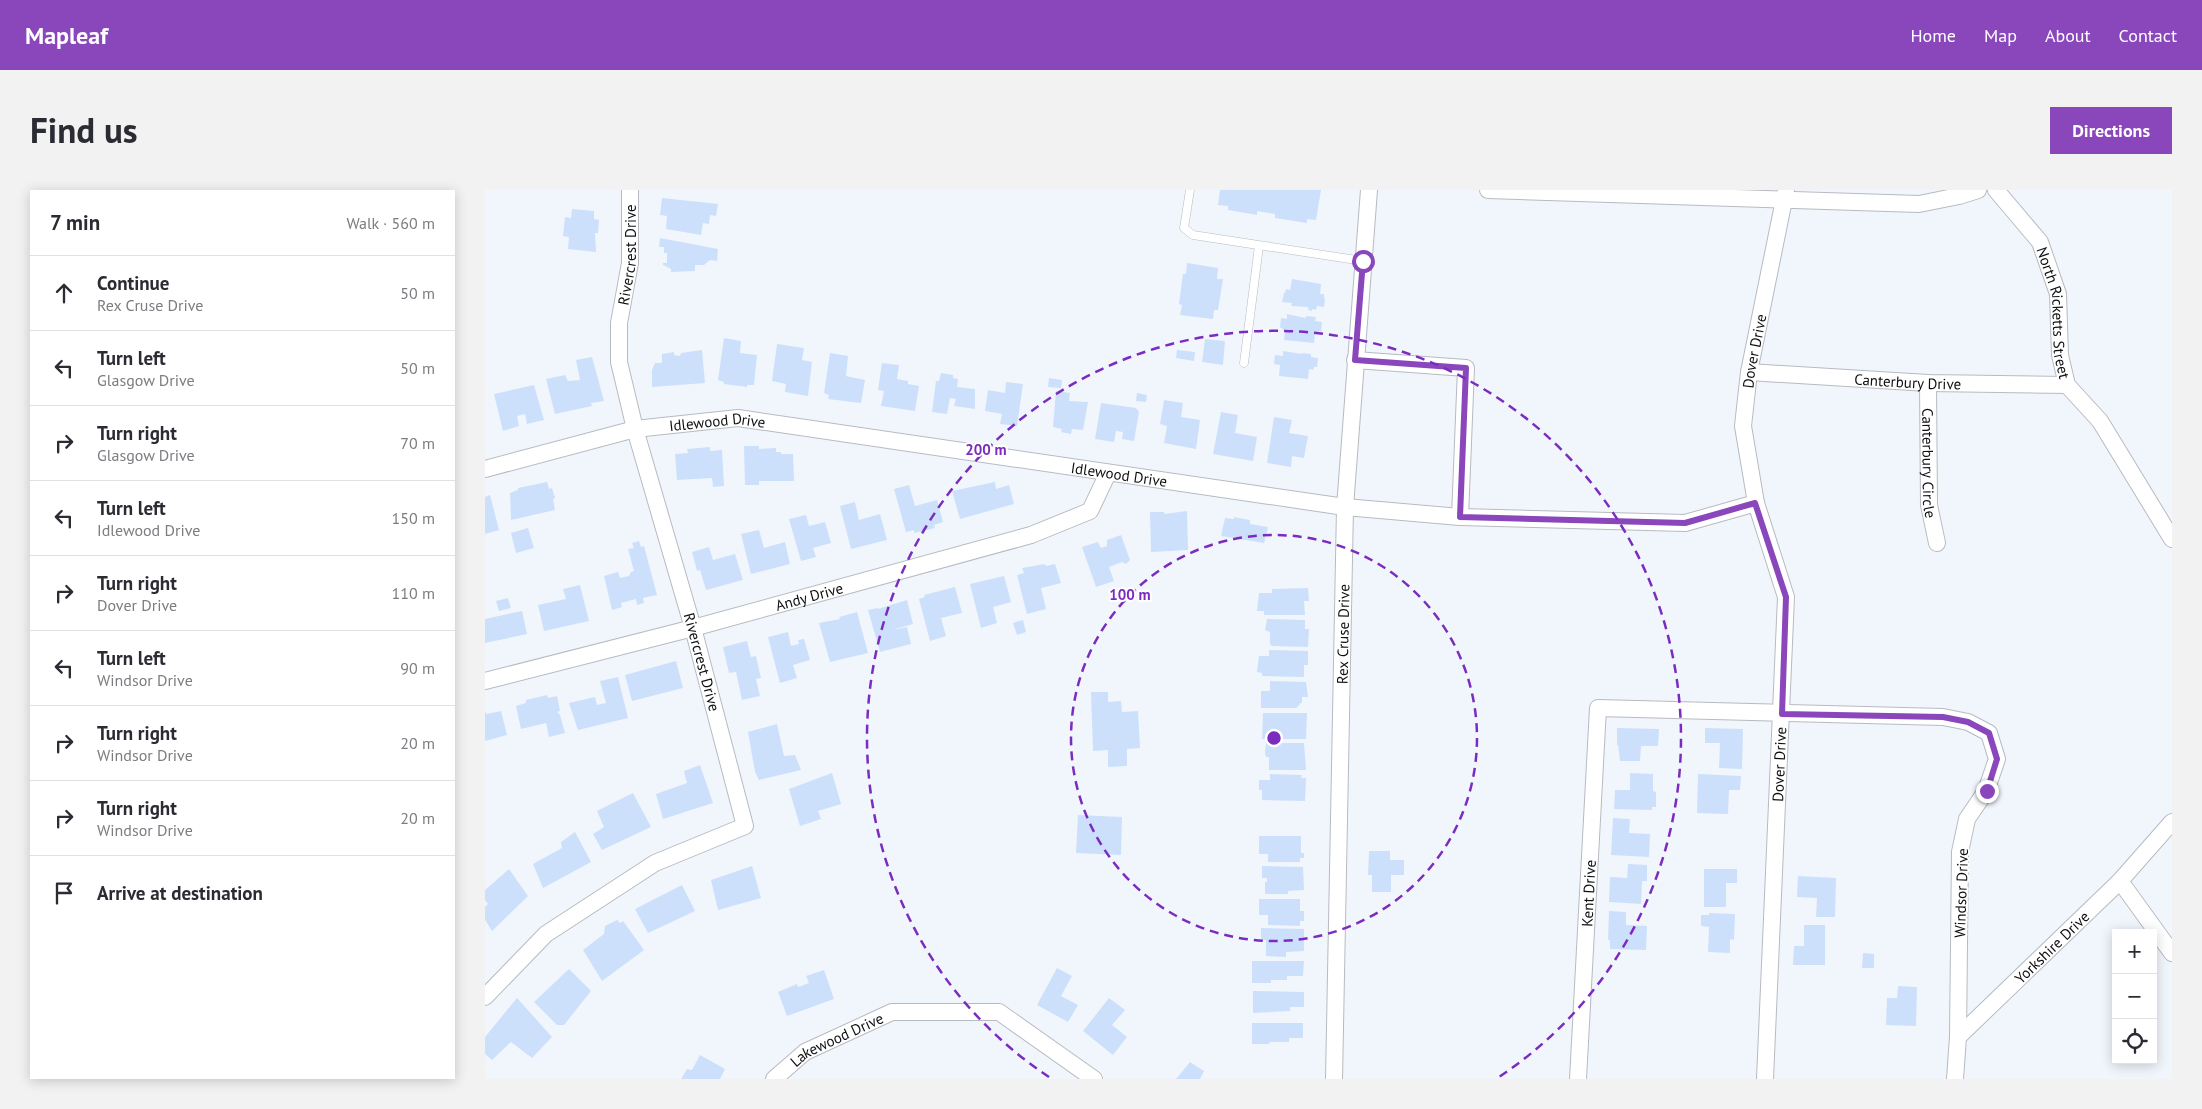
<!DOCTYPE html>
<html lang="en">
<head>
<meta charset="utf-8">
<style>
	:root { --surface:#fff; --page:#f2f2f3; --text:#2b2b33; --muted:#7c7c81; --line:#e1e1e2; --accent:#8947bb }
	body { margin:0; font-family:"PT Sans",sans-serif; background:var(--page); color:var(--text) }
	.controls { position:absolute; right:15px; bottom:15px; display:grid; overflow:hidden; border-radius:0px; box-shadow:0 2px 12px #0003 }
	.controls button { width:45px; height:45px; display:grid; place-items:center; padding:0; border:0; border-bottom:1px solid var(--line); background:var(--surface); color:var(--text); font:25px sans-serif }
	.stop { position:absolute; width:15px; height:15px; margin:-11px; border:4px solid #8947bb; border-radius:50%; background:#fff }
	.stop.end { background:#8947bb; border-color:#fff; box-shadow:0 1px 5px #0008 }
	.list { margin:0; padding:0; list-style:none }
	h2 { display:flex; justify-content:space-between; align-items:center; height:65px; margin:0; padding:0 20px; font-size:21px }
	h2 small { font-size:16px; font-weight:400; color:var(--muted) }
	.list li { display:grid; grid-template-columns:32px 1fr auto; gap:15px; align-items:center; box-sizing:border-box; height:75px; padding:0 20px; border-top:1px solid var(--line) }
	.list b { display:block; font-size:19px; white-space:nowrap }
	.list p { margin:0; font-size:16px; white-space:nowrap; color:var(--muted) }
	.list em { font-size:16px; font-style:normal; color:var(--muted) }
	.icon { flex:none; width:28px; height:28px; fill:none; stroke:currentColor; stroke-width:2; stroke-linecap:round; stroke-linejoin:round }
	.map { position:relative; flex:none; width:1687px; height:889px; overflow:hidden; border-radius:0px }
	header { display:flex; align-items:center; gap:30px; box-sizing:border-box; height:70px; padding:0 25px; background:var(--accent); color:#fff }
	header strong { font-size:24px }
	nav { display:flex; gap:28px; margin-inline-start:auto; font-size:18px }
	.intro { display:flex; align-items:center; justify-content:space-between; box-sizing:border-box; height:120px; padding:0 30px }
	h1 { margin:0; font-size:35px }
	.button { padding:12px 22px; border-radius:0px; background:var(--accent); color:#fff; font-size:18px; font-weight:700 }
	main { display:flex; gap:30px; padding:0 30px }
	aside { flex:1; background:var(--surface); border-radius:0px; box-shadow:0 2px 12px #0003 }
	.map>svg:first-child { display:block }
</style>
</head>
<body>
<header>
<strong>Mapleaf</strong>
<nav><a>Home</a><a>Map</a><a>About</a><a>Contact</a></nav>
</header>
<div class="intro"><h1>Find us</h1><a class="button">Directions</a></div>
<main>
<aside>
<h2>7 min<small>Walk · 560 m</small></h2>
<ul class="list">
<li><svg class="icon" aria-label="ahead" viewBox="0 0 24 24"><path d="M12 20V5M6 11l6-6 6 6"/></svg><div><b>Continue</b><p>Rex Cruse Drive</p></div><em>50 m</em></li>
<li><svg class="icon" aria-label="left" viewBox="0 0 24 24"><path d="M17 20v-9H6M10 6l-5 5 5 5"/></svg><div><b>Turn left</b><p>Glasgow Drive</p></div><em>50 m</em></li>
<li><svg class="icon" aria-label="right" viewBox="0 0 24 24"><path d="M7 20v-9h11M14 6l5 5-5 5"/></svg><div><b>Turn right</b><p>Glasgow Drive</p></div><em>70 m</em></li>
<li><svg class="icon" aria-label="left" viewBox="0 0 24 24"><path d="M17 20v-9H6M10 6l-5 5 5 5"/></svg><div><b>Turn left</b><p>Idlewood Drive</p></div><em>150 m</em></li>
<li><svg class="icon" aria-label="right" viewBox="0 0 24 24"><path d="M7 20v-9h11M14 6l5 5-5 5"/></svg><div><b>Turn right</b><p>Dover Drive</p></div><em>110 m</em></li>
<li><svg class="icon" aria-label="left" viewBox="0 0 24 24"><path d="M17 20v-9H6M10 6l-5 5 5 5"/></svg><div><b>Turn left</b><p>Windsor Drive</p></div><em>90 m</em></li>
<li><svg class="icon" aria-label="right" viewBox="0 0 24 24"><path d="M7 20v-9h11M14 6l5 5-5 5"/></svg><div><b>Turn right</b><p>Windsor Drive</p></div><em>20 m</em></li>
<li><svg class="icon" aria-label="right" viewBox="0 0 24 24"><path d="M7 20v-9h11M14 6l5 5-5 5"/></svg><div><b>Turn right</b><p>Windsor Drive</p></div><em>20 m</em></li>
<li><svg class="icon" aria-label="arrive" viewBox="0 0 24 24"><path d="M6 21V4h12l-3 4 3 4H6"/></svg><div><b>Arrive at destination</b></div></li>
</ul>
</aside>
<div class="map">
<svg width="1687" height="889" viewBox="0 0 1687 889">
	<rect width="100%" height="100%" fill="#f1f6fc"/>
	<!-- building -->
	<g fill="#cce0fc">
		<polygon points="735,0 836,0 831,30 822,29 822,33 790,28 790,24 772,21 772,25 743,20 743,16 733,15"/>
		<polygon points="177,8 233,14 231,26 225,25 224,34 218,33 216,45 181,39 182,26 175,25"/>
		<polygon points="87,19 109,21 109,29 114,30 113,43 110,43 111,62 83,59 84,47 78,46 80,27 86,28"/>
		<polygon points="175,48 233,59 232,71 225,70 219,75 210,75 210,81 186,82 186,79 178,75 178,73 182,73 182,63 179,63 179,57 174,57"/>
		<polygon points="702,73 733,78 732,89 738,89 733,120 729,120 728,129 695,125 697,115 694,114 698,84 701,84"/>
		<polygon points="807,89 836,94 835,104 839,104 839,108 840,108 839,117 832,116 831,120 827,119 827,121 823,120 823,117 806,116 807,113 797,112 799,103 800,103 801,99 805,100"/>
		<polygon points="802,124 821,128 821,126 831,127 830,131 837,132 836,142 834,141 834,144 830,144 829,153 799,150 800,141 795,137 796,128 802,129"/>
		<polygon points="239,148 256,151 255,163 272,165 269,195 262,195 262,197 239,194 239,192 233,190"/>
		<polygon points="720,149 740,151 738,175 717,172"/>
		<polygon points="292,154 319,158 317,170 327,172 323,206 300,202 301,194 287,191"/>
		<polygon points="217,160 220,193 167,197 167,180 170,173 177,173 177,164 189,162 189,165 195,166 196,163"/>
		<polygon points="692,160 710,162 709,171 691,168"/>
		<polygon points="798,161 817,164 817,163 826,164 826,167 833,168 832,177 829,177 828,180 824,179 823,189 794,186 795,175 789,174 790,165 798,166"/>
		<polygon points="345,163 363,166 361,186 380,190 376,213 343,209 344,205 339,203"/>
		<polygon points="107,167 119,211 106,213 107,216 70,224 61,189 80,185 83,191 95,190 91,170"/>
		<polygon points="397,173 414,175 412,189 423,191 423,194 434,196 430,221 396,216 399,201 393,200"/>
		<polygon points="456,183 468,185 468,188 473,189 472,197 490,199 490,219 469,216 471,209 465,208 462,224 447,222 451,191 454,191"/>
		<polygon points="564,188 577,190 576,198 563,197"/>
		<polygon points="521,192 538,194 532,236 515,234 517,224 500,221 503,200 520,203"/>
		<polygon points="49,195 59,230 42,234 40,224 32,226 34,236 18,241 9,204"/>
		<polygon points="571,201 585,203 584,211 603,212 598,240 587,239 586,244 576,242 577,239 568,237"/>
		<polygon points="652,203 662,205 661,212 651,211"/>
		<polygon points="679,210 698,213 696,227 715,230 711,259 679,253 682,236 675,234"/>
		<polygon points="616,213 651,218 654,222 649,251 637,249 638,242 631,241 629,252 610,249"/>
		<polygon points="736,222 753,225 750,243 772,247 768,271 728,264"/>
		<polygon points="789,227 807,230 804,243 823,246 819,268 807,266 806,277 782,273"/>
		<polygon points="259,256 274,256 274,259 291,258 291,262 296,262 296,264 308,264 309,291 274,291 274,295 260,295"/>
		<polygon points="225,257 225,261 237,260 239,296 228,297 227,288 192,290 190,264 203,263 202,259"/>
		<polygon points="62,292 64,299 67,298 70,308 68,309 70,320 26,330 25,303 33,300 33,298"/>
		<polygon points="510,292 511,299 524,295 529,314 475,329 467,301"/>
		<polygon points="424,295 430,316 452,310 458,332 449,335 450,338 429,343 429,340 421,342 409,299"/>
		<polygon points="5,305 14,340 0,344 0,307"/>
		<polygon points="370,312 374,330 395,324 402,350 366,359 355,316"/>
		<polygon points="702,321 703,360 666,362 665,322 679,322 679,324"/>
		<polygon points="321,325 324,336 340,332 346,353 328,358 331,367 316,371 304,329"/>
		<polygon points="749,327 765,330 765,334 783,337 779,353 736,346 740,328 749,329"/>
		<polygon points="43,338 49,358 31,363 26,343"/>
		<polygon points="274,340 279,358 300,352 305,374 266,384 256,344"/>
		<polygon points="636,345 645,370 641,374 637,372 624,377 629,391 611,397 597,357 613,352 616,358 622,356 622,350"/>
		<polygon points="154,351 156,357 159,356 172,405 158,408 159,413 152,415 151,409 136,413 137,417 127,420 119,386 133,382 135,388 144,386 146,382 149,381 143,359 149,358 147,353"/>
		<polygon points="224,357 228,370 250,364 258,390 221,400 215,380 212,381 207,362"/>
		<polygon points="560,374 561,376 570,374 576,393 556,398 561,419 542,424 532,385 539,383 537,378"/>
		<polygon points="519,386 526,412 508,417 512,433 496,438 485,394"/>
		<polygon points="95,395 104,431 59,441 53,415 81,409 78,399"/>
		<polygon points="470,397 477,423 456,428 461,446 445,451 434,409 440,407 439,405"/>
		<polygon points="823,398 824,411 819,411 820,425 779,425 779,421 772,421 774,403 787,403 787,399"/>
		<polygon points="23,408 26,418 14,421 11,411"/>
		<polygon points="422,410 428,434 407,440 422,437 426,454 395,462 383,420 393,418 393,419"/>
		<polygon points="37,421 42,444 0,453 0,429"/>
		<polygon points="372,422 383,463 345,472 334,433 355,429 354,427"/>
		<polygon points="782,429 820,430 820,439 824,439 823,457 787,456 785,454 785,442 780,440"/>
		<polygon points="538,430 541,442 532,445 528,433"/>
		<polygon points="303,442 306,456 314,454 313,450 319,449 325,470 308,475 312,488 295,493 283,447"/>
		<polygon points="262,451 266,467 271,466 276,488 271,489 275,506 257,510 251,482 244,483 238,457"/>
		<polygon points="784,460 823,461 823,475 819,475 819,487 777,486 777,483 772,482 774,466 784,466"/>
		<polygon points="191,471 198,498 147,511 140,485"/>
		<polygon points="133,487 143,528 93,540 84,513 110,507 112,515 121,513 115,491"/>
		<polygon points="785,491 821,492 823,507 817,507 817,512 811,518 776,518 776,501 785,501"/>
		<polygon points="606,502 623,502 623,512 636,511 637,522 653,521 655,558 642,559 642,576 623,577 623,560 608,561"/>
		<polygon points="62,505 63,508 72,506 75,521 72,522 75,525 80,543 64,547 61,533 36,539 31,516 41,513 41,510"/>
		<polygon points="16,521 22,545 0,551 0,522 2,524"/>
		<polygon points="778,523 822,523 821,549 777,549"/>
		<polygon points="292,534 299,566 310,565 316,580 274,590 270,582 263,542"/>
		<polygon points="1132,538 1174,539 1173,556 1156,556 1155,571 1135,571 1133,555 1132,555"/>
		<polygon points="1220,538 1258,539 1257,579 1234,578 1235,553 1220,553"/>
		<polygon points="781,553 819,553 821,580 784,580 784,567 781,567 780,563"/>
		<polygon points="215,575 228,613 178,629 171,604 202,593 199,581"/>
		<polygon points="347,583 356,614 333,621 336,629 315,636 304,599"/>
		<polygon points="1145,583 1168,584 1168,601 1171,602 1171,617 1167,617 1167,620 1129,619 1130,600 1145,600"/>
		<polygon points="785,584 817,585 816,588 821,588 820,611 777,610 777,600 774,600 774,590 785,590"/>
		<polygon points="1213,584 1256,586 1255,600 1244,600 1243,624 1212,623"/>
		<polygon points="148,603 166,637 117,660 108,644 119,637 112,621"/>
		<polygon points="593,625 637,627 636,665 591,663"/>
		<polygon points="1128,628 1145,629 1144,643 1165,644 1164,667 1126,665"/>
		<polygon points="90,642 106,672 58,698 48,674 77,658 76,652"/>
		<polygon points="774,646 816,646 816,663 819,663 819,668 815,668 815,672 783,672 783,664 774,664"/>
		<polygon points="884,661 905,661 905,670 919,670 919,685 906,685 906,702 887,702 887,685 883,685"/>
		<polygon points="1143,674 1162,675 1162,691 1157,691 1156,714 1124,712 1125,687 1142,688"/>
		<polygon points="267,676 276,708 233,720 226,690"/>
		<polygon points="777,676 818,677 819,700 803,701 803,704 780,704 780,692 782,692 782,688 777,688"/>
		<polygon points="24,679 43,706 7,741 0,730 0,717 3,714 0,710 0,700"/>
		<polygon points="1219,679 1252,679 1252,693 1241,693 1241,717 1219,717"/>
		<polygon points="1313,686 1351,688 1350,727 1331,727 1332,708 1312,707"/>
		<polygon points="197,695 210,721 163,743 150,719"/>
		<polygon points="774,709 815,709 815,721 819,721 819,731 815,731 815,736 783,735 783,725 774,725"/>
		<polygon points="1124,721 1141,722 1141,735 1162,736 1161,760 1125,759 1125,750 1123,750"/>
		<polygon points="1224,723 1250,724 1249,750 1245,749 1245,763 1223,762 1224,737 1216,736 1216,725 1224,725"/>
		<polygon points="132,730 135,733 138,731 159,760 117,791 98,760 119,744 120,736"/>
		<polygon points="1319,735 1340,735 1340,775 1308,775 1309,756 1319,756"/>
		<polygon points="776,738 819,739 819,761 801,762 801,767 781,766 781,750 776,750"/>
		<polygon points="1378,763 1389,764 1389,778 1377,778"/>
		<polygon points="767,771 819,771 818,786 802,786 802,790 786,790 786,793 767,793"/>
		<polygon points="572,778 587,786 576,806 593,815 583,832 552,815"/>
		<polygon points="84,779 106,801 79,835 72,835 49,812"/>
		<polygon points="339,780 349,809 302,826 293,802 312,794 313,797 324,793 321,786"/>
		<polygon points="1413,796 1432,797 1431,836 1401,835 1402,808 1412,808"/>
		<polygon points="768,801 819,802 819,817 805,817 805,821 768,823"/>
		<polygon points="32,808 67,847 47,868 26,852 7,870 0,864 0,847"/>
		<polygon points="624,808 640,820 627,835 642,847 628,865 598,841"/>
		<polygon points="767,833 818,833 818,848 804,848 804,852 785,852 784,854 767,854"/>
		<polygon points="215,865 240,879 235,889 196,889 202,879 207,880"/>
		<polygon points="705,872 719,881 715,889 691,889"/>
	</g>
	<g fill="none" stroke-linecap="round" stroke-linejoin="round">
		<defs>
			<g id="lane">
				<polyline points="705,0 699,38 708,45 878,71"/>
				<polyline points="759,173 774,56"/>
			</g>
			<g id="street">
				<polyline points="1003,0 1434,14 1474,6 1493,0"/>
				<path id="s1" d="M1511 0 1555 52 1573 104 1575 165 1582 195 1615 231 1687 349"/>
				<polyline points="870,170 981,178 975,327"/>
				<path id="s2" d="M1264 182 1443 193 1582 195"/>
				<path id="s3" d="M1443 193 1444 315 1452 353"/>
				<path id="s4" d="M0 279 150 239 253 228 860 317 975 327 1200 333 1271 313"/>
				<path id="s5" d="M0 491 208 438 546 345 605 321 623 283"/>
				<polyline points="1635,691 1687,763"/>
				<path id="s6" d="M0 807 61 744 170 673 260 636 208 438 150 239 134 172V133L145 73V0"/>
				<path id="s7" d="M289 889 320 862 407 822H514L609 889"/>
				<path id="s8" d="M849 889 860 317 884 0"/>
				<path id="s9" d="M1093 889 1113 518 1458 527 1483 532 1504 543 1512 569 1501 601 1482 629 1475 662 1473 847"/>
				<path id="s10" d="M1280 889 1301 407 1271 313 1258 236 1264 182 1301 0"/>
				<path id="s11" d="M1470 889 1473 847 1635 691 1687 632"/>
			</g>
		</defs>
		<!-- lane casing -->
		<use href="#lane" stroke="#b7bbc1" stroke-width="9"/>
		<!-- street casing -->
		<use href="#street" stroke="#b7bbc1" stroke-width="18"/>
		<!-- lane -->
		<use href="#lane" stroke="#fff" stroke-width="8"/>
		<!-- street -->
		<use href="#street" stroke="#fff" stroke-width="16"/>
	</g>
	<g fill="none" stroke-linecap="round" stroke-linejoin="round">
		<!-- route -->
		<polyline stroke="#8947bb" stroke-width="6" points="878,71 870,170 981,178 975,327 1200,333 1270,313 1301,407 1297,524 1458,527 1483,532 1504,543 1512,569 1502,601"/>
	</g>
	<!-- distance rings -->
	<g fill="none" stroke="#7b2cbf" stroke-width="2.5" stroke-dasharray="9 6">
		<circle cx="789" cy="548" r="203"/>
		<path d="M564 887A407 407 0 1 1 1014 887"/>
	</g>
	<g text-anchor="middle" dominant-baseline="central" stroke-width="4" stroke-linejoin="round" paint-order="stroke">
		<!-- street labels -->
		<g font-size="15" fill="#0e0f11" stroke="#fff">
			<text stroke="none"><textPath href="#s6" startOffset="904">Rivercrest Drive</textPath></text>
			<text stroke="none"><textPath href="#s1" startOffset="141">North Ricketts Street</textPath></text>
			<text stroke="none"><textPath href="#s10" startOffset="735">Dover Drive</textPath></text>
			<text stroke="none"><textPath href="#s2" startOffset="159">Canterbury Drive</textPath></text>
			<text stroke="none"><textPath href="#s4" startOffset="238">Idlewood Drive</textPath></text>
			<text stroke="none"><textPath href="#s3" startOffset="80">Canterbury Circle</textPath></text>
			<text stroke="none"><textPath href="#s4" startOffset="644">Idlewood Drive</textPath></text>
			<text stroke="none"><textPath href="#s5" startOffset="335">Andy Drive</textPath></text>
			<text stroke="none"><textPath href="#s8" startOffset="445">Rex Cruse Drive</textPath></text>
			<text transform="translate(217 472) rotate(75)">Rivercrest Drive</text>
			<text stroke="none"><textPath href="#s10" startOffset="315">Dover Drive</textPath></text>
			<text transform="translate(1476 703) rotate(-88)">Windsor Drive</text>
			<text stroke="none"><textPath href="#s9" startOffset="186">Kent Drive</textPath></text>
			<text stroke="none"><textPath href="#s11" startOffset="172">Yorkshire Drive</textPath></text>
			<text stroke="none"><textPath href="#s7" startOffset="75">Lakewood Drive</textPath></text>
		</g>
	</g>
	<circle cx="789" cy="548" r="8" fill="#7b2cbf" stroke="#fff" stroke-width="2.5"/>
	<g font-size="15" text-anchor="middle" font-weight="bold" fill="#7b2cbf" stroke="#fff" stroke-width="4" stroke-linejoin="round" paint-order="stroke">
		<text x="501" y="265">200 m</text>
		<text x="645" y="410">100 m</text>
	</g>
</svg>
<div class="controls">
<button>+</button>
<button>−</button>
<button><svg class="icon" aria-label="locate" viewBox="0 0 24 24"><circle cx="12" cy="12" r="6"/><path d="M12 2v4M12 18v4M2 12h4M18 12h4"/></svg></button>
</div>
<div class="stop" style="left:878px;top:71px"></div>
<div class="stop end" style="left:1502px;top:601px"></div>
</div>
</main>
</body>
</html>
